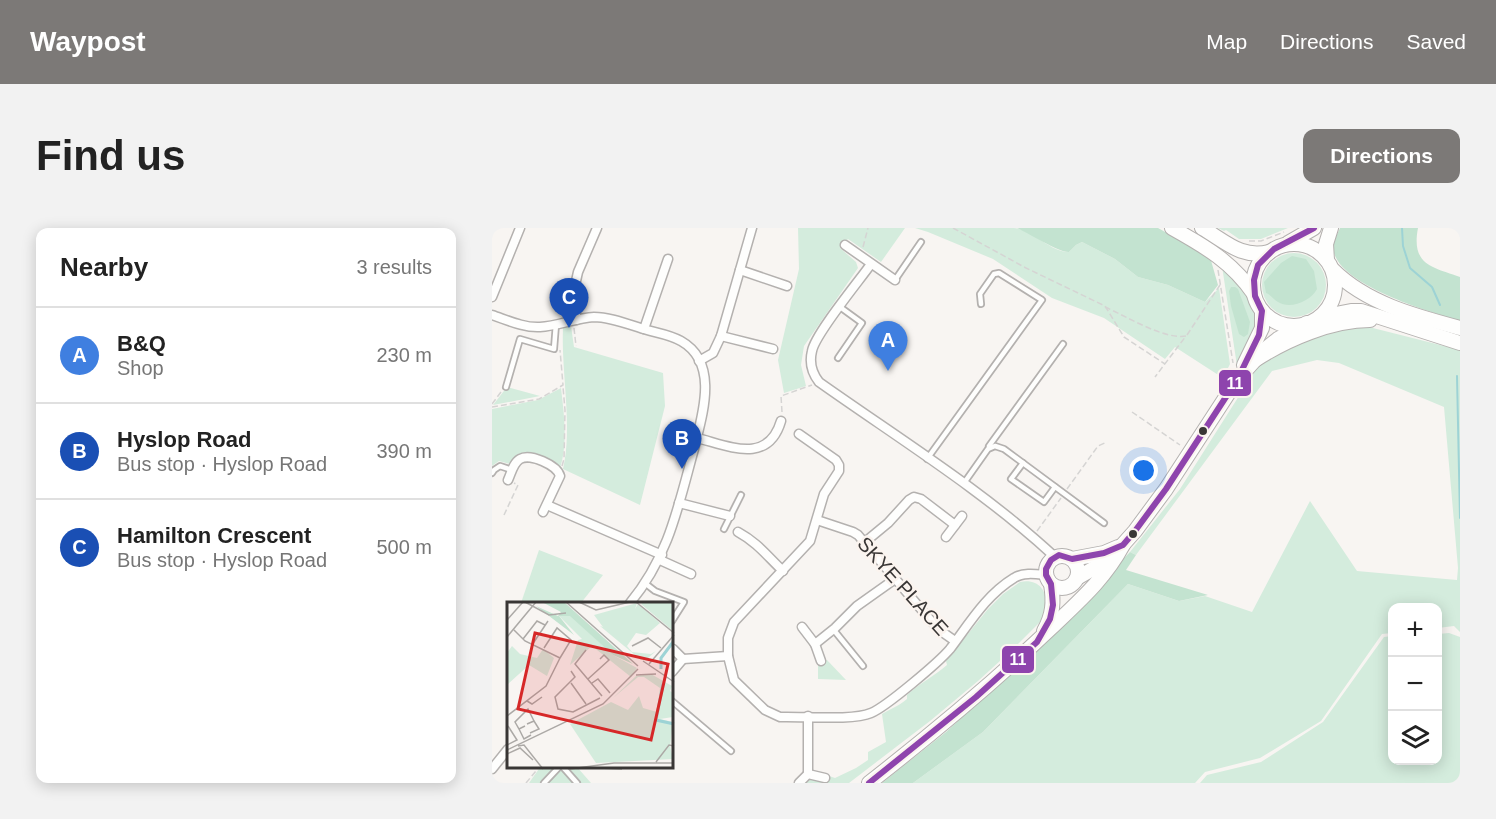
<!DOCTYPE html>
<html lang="en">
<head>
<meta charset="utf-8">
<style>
	:root { --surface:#fff; --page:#f2f2f2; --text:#222; --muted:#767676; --line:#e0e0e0; --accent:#7c7977 }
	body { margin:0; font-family:Helvetica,sans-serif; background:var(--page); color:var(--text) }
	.controls { position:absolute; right:18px; bottom:18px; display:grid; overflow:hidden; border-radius:12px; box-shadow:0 3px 15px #0003 }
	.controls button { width:54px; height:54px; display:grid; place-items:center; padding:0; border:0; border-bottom:2px solid var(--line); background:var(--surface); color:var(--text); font:30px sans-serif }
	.you { position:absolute; left:652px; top:243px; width:21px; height:21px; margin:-15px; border:4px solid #fff; border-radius:50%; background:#1a73e8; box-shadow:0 0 0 9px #1a73e833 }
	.badge { display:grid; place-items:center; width:39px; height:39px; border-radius:50%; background:var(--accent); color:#fff; font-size:20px; font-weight:700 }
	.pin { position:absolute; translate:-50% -50px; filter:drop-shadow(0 2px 3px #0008) }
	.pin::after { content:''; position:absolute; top:32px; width:21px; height:18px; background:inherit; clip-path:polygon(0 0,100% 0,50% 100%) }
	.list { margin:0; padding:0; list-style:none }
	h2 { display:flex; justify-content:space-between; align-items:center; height:78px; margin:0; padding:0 24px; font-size:26px }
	h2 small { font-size:20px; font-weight:400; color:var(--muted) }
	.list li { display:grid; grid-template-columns:39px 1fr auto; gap:18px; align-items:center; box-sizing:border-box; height:96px; padding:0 24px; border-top:2px solid var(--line) }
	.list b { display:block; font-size:22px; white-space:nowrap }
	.list p { margin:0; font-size:20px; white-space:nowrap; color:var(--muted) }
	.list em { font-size:20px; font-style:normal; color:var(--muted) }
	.icon { flex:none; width:33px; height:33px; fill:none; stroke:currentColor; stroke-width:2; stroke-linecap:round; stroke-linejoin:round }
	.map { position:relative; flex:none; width:968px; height:555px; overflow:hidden; border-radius:12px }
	header { display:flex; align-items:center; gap:36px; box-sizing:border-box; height:84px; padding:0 30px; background:var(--accent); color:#fff }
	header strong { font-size:28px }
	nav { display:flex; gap:33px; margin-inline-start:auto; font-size:21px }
	.intro { display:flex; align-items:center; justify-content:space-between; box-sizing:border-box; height:144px; padding:0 36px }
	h1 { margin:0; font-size:42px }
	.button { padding:15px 27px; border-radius:12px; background:var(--accent); color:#fff; font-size:21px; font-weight:700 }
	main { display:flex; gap:36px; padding:0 36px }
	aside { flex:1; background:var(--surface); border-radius:12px; box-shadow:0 3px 15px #0003 }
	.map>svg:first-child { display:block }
</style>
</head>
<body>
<header>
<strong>Waypost</strong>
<nav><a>Map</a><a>Directions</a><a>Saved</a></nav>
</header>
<div class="intro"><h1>Find us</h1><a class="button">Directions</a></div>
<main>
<aside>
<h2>Nearby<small>3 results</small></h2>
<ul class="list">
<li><span class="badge" style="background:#3f7fe0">A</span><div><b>B&amp;Q</b><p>Shop</p></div><em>230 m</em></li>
<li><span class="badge" style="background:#1a4fb4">B</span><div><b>Hyslop Road</b><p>Bus stop · Hyslop Road</p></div><em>390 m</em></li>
<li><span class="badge" style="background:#1a4fb4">C</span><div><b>Hamilton Crescent</b><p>Bus stop · Hyslop Road</p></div><em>500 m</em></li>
</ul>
</aside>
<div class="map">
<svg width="968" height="555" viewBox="0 0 968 555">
	<rect width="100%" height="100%" fill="#f8f5f2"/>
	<!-- green -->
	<g fill="#d4ecdd">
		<polygon points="306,0 413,0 389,34 356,11 348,20 364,34 366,40 312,118 309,137 314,158 292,165 286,132 307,41"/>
		<path d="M423 0C455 0 492 0 522 0 541 2 560 25 577 24L584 17 590 14 623 31 646 49 676 57 713 74 727 60 738 136 731 150 683 119 673 131 612 90 560 70 501 31 436 4Z"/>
		<polygon points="726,0 796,0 769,11 747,11 734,2 732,3"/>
		<circle cx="802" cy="57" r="32"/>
		<path d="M730 38C742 50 769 80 765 99 761 113 751 126 745 138Z"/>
		<polygon points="869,97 968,122 968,404 962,398 946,400 946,380 900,380 900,405 890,406 829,493 768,530 713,544 703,555 421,555 491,504 636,356 687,373 713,368 760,384 818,273 865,343 965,352 966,340 952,179 847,135 825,132 780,143 644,327 638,324 688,261 766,138 801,115"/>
		<path d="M79 98 82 119 171 145 173 178 148 277 71 241C81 201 69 143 71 100Z"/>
		<polygon points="15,159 48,168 1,177"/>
		<path d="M69 160C72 185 76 216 68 240L46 228 18 236 7 233 0 238V181L46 172Z"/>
		<polygon points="47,322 111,347 89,375 29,375"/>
		<path d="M528 354C554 349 560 375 548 394L520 422 486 453 438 493 357 555H314L319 551 335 555 337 548 343 550 364 540 376 532V524L394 514 390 486C400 480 405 479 415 471V467C428 455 442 448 455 437L454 433 496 381 511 366Z"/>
		<polygon points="957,405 968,409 968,555 708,555 715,547 769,534 831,494 892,409 900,408 900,532 946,532 946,406"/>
		<polygon points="335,432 354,452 326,451 326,435"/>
		<polygon points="49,538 85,539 99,555 37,555"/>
	</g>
	<!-- forest -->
	<g fill="#c3e3d0">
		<path d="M525 0H666L718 29 726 57 713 74 676 57 646 49 623 31 590 14 584 17 577 24C568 25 536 5 525 0Z"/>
		<path d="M848 0H926C919 37 940 39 968 49V93C939 84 839 56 841 17 842 12 846 5 848 0Z"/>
		<path d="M800 28 814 31 822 43 825 61C819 73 798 82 786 74 781 71 779 67 774 65L772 54 789 35Z"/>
		<polygon points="739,59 743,59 746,61 758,94 756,106 752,109 747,106 739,78 737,63"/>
		<polygon points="638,324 644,327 634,342 716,367 687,373 636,356 491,504 421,555 390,555 454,504 530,434"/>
	</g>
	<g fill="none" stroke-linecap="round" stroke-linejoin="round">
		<!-- stream -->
		<g stroke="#9dd3d5" stroke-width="2">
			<polyline points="910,0 911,18 918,40 940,59 948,77"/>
			<polyline points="965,148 968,290"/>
		</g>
		<defs>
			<g id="service">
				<polyline points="403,52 429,14"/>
				<polyline points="346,130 370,95 348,79"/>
				<polyline points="14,159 28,111 62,121 64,96"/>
				<polyline points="497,218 571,116"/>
				<polyline points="435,231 550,72 507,45 502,46 488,66 489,76"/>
				<polyline points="531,235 519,251 552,274 563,259"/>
				<polyline points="0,245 2,242 8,238 20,242"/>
				<polyline points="472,255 496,221 503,218 512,221 612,295"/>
				<polyline points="232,301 249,267"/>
				<polyline points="154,356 163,363 192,374 180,393"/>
				<polyline points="341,401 371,438"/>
				<polyline points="180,473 239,523"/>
				<polyline points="70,538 85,555"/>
				<polyline points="52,555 68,538"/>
			</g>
			<g id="minor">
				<polyline points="353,17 403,52"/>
				<path d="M379 36C367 53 323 106 320 123 317 135 320 145 327 154 406 210 492 263 563 329"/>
				<polyline points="248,42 295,58"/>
				<polyline points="0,69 28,0"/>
				<path d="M0 87C15 92 32 100 48 99 66 98 84 90 102 89 119 89 138 97 155 102 166 105 179 107 189 113 228 135 210 188 202 221 186 279 177 328 138 375"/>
				<polyline points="84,92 84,53 86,44 105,0"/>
				<polyline points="152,101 176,31"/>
				<polyline points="229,108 281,121"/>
				<polyline points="207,133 221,125 229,108 260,0"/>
				<path d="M307 206 344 232 347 237V243L332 266 318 313 242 394 236 410V428L242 452 273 482 288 489C310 488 361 493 379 485 394 479 447 434 458 421 477 396 494 367 522 350 531 344 544 346 554 347"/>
				<path d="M205 210C237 218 276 237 289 193"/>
				<path d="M16 252C19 246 21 235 28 231 38 225 65 237 68 248L51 284"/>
				<polyline points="187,275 238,288"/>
				<polyline points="55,277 170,327"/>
				<polyline points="325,292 361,304 366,307 446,401 463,413"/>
				<path d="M246 304C266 315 275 328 291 343"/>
				<polyline points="454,309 470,288"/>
				<polyline points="373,314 396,295 417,272 422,269 429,271 463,297"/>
				<polyline points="168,332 199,346"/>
				<polyline points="310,399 323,416 329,433"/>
				<polyline points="323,416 343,400 365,378 403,351"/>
				<polyline points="191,431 236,428"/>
				<polyline points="180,444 191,431 181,421"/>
				<polyline points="316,488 316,546"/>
				<polyline points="0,541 16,521"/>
				<polyline points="307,555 316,546 333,550"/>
			</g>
			<g id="primary">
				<polyline points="752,137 770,100 770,83"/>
				<circle cx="570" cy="344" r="16"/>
				<polyline points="580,331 612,325 626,319"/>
				<polyline points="585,350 618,331 643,303 674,261 745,152 771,123 786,111 815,95"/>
				<path d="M552 403C561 387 562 374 559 356"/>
				<path d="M377 555C440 506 501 455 559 400 587 373 612 352 631 317"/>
			</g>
			<g id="trunk">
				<path d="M680 0C714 19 740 34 762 66"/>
				<path d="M710 0C733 13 749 31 777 24"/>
				<polyline points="796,15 822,0"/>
				<circle cx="802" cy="57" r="41"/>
				<polyline points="835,32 834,16 839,0"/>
				<path d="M841 42C874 75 923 88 968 100"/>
				<polyline points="828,89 859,83 869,83 968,115"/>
				<path d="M763 132C795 111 840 92 878 92"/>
			</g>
		</defs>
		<!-- service casing -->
		<use href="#service" stroke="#b4b1af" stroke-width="8"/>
		<!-- minor casing -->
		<use href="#minor" stroke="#b4b1af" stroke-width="11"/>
		<!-- primary casing -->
		<use href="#primary" stroke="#b4b1af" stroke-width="16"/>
		<!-- trunk casing -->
		<use href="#trunk" stroke="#b4b1af" stroke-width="16"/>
		<!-- path -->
		<g stroke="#d5d4d3" stroke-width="1.5" stroke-dasharray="6 3" stroke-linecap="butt">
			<polyline points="461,0 534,40 613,78 632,109 673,136"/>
			<polyline points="757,13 769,13 792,4"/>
			<polyline points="371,19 376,0"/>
			<polyline points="726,42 741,135"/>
			<path d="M613 79C634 88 672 112 694 108L663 149"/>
			<polyline points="82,100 84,118"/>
			<polyline points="695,107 728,57"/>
			<polyline points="0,176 9,164"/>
			<polyline points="0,179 47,171 71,157 68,122"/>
			<polyline points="290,184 289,168 320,157"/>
			<polyline points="640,184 688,217"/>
			<polyline points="70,238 72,231 73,182 71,159"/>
			<polyline points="575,261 606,218 615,214"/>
			<polyline points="12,287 26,257 22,255"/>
			<polyline points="545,303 569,270"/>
			<polyline points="34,555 48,538"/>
		</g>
		<!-- service -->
		<use href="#service" stroke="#fefefd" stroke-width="4.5"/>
		<!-- minor -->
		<use href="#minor" stroke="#fefefd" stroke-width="8"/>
		<!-- primary -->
		<use href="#primary" stroke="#fefefd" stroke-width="14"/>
		<!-- trunk -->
		<use href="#trunk" stroke="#fefefd" stroke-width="14"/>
		<defs>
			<polyline id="bus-1" points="377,555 484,469 545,414 558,391 561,377 559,356 554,347 554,341 559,332 567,327 580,331 612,325 631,317 643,303 674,261 745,152 767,107 770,83 763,68 762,52 766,37 782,21 822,0"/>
		</defs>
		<!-- bus-1 casing -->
		<use href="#bus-1" stroke="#fbf4ef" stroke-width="10"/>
		<!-- bus-1 -->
		<use href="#bus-1" stroke="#8e44ad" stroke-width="6"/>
	</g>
	<!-- markers -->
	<g fill="#393635" stroke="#fbf4ef" stroke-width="2">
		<circle cx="711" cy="203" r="5"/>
		<circle cx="641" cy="306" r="5"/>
	</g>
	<g text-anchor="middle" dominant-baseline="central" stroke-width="5" stroke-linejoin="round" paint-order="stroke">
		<!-- street labels -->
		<g font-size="20" fill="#393635" stroke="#fbf4ef">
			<text transform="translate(411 358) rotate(48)">SKYE PLACE</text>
		</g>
	</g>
	<!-- overview -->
	<g transform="translate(15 374)">
		<rect width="166" height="166" fill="#f8f5f2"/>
		<path d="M137 0H166V29L134 2ZM130 1 128 7 131 2 153 21 139 33 129 31 120 44 125 50 144 52 149 49 140 57 134 58 93 24 96 25 87 13ZM63 13 106 53 130 66 124 75 85 44 63 63 71 38 75 37 52 14ZM5 44 13 52 30 56 36 47 47 56 40 74 22 63 0 83V51ZM144 72 165 84 163 89 166 91V115L153 117 166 120 163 144 166 157 89 161 63 122 104 100 121 108 132 94 136 106 150 110 153 86 137 75H131L106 96 129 74Z" fill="#d4ecdd"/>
		<path d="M35 0H57L126 62 106 53 63 14H52L67 33 29 4 51 14 54 10Z" fill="#c3e3d0"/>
		<path fill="none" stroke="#9dd3d5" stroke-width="3" d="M154 67V56L166 40M156 82 149 118 167 122"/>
		<path fill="none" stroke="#aca9a6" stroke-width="1.5" d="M18 0 42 13 59 11M59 0 131 64M72 0 89 8 123 0M129 0 167 31M0 18 16 0M7 28 18 39 53 56M0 35 29 0M16 37 30 19 38 23M25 43 41 19M125 44 141 36 154 46M37 46 50 26 64 38 53 56M79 48 68 62 95 94M136 59 167 80M142 62 167 33M64 69 68 75 48 95 51 107 66 110 93 96M129 73 149 72M81 77 102 58 97 53 93 57M64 81 79 102M85 81 91 77 103 91M20 99 25 102 35 95M0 114 39 84 53 56M20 122 27 119 32 127 23 131M18 124 12 127 8 120 21 107 27 119M12 127 17 137 24 133M0 143 10 138 1 124M11 144 17 143 36 167M0 148 96 102 131 67M0 152 13 146 26 158M149 160 162 143 167 144M91 166 115 167M63 167 107 161H167"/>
		<path fill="#d62828" fill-opacity="0.15" stroke="#d62828" stroke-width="3" d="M28 31 161 62 144 138 11 107Z"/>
		<rect width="166" height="166" fill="none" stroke="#393635" stroke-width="3"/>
	</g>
	<g stroke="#fbf4ef" stroke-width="2">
		<rect x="726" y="141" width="34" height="28" rx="6" fill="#8e44ad"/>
		<rect x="509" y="417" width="34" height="29" rx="6" fill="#8e44ad"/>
	</g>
	<g font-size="16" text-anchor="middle" font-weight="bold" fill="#fff">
		<text x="743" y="161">11</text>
		<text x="526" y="437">11</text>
	</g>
</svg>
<div class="controls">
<button>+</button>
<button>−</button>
<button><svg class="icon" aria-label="layers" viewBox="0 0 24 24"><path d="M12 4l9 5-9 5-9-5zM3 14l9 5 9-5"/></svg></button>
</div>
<div class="you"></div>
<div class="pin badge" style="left:396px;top:143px;background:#3f7fe0">A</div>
<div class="pin badge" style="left:190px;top:241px;background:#1a4fb4">B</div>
<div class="pin badge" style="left:77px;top:100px;background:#1a4fb4">C</div>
</div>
</main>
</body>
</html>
